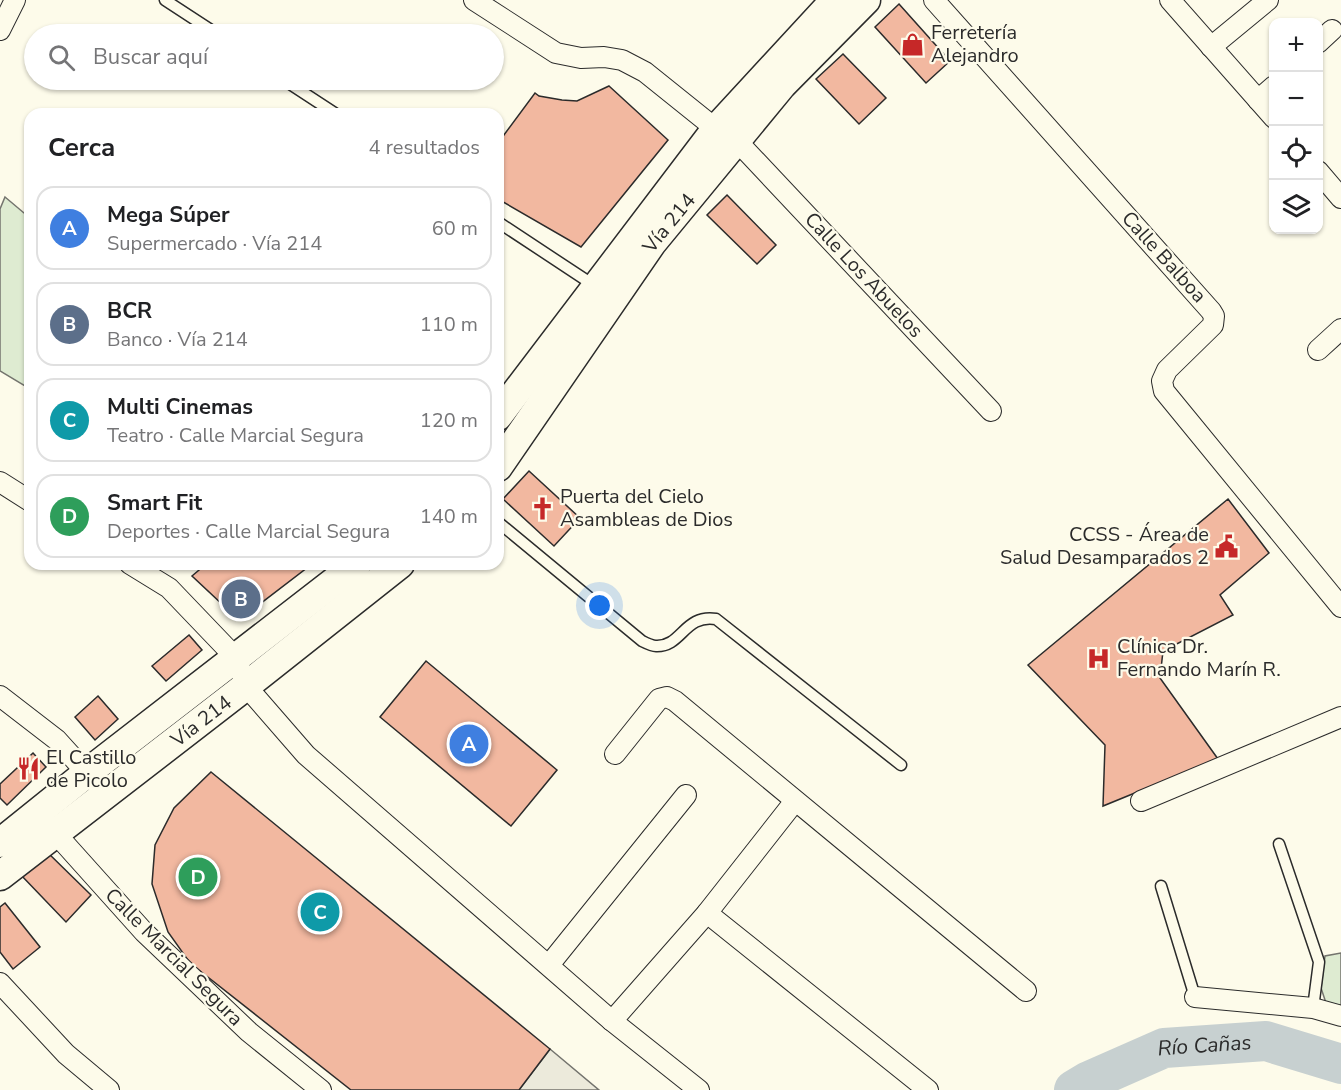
<!DOCTYPE html>
<html lang="es">
<head>
<meta charset="utf-8">
<style>
	:root { --surface:#fff; --page:#f2f2f2; --text:#202124; --muted:#757577; --line:#e0e0e0; --accent:#ea580c }
	body { margin:0; font-family:"Nunito Sans",sans-serif; background:var(--page); color:var(--text) }
	.controls { position:absolute; right:18px; top:18px; display:grid; overflow:hidden; border-radius:12px; box-shadow:0 2px 4px #0004 }
	.controls button { width:54px; height:54px; display:grid; place-items:center; padding:0; border:0; border-bottom:2px solid var(--line); background:var(--surface); color:var(--text); font:30px sans-serif }
	.you { position:absolute; left:600px; top:606px; width:21px; height:21px; margin:-15px; border:4px solid #fff; border-radius:50%; background:#1a73e8; box-shadow:0 0 0 9px #1a73e833 }
	.badge { display:grid; place-items:center; width:39px; height:39px; border-radius:50%; background:var(--accent); color:#fff; font-size:20px; font-weight:700 }
	.pin { position:absolute; translate:-50% -50%; border:3px solid #fff; box-shadow:0 2px 6px #0006 }
	.list { margin:0; padding:0; list-style:none }
	h2 { display:flex; justify-content:space-between; align-items:center; height:78px; margin:0; padding:0 24px; font-size:26px }
	h2 small { font-size:20px; font-weight:400; color:var(--muted) }
	.list li { display:grid; grid-template-columns:39px 1fr auto; gap:18px; align-items:center; box-sizing:border-box; height:84px; margin:0 12px 12px; padding:0 12px; border:2px solid var(--line); border-radius:18px }
	.list b { display:block; font-size:22px; white-space:nowrap }
	.list p { margin:0; font-size:20px; white-space:nowrap; color:var(--muted) }
	.list em { font-size:20px; font-style:normal; color:var(--muted) }
	.icon { flex:none; width:33px; height:33px; fill:none; stroke:currentColor; stroke-width:2; stroke-linecap:round; stroke-linejoin:round }
	.map { position:relative; flex:none; width:1341px; height:1090px; overflow:hidden }
	.search { position:absolute; background:var(--surface); box-shadow:0 2px 4px #0004; left:24px; top:24px; width:480px; height:66px; display:flex; align-items:center; gap:15px; box-sizing:border-box; padding:0 21px; border-radius:33px; color:var(--muted); font-size:22px }
	.panel { position:absolute; background:var(--surface); box-shadow:0 2px 4px #0004; left:24px; top:108px; width:480px; height:462px; border-radius:18px }
	.map>svg:first-child { display:block }
</style>
</head>
<body>
<div class="map">
<svg width="1341" height="1090" viewBox="0 0 1341 1090">
	<rect width="100%" height="100%" fill="#fdfbea"/>
	<!-- green -->
	<g fill="#deebd1" stroke="#74746e" stroke-width="1.5">
		<polygon points="5,197 30,218 30,389 0,371 0,209"/>
		<polygon points="1341,953 1341,1010 1326,1003 1321,988 1325,956"/>
	</g>
	<!-- parking -->
	<polygon fill="#eceadb" stroke="#74746e" stroke-width="1.5" points="550,1049 599,1090 519,1090"/>
	<g fill="none" stroke-linecap="round" stroke-linejoin="round">
		<!-- river -->
		<path stroke="#c7d0d0" stroke-width="40" id="s1" d="M1074 1090 1089 1081 1164 1048 1266 1041 1341 1064"/>
	</g>
	<!-- building -->
	<g fill="#f2b8a0" stroke="#2b2b2b" stroke-width="1.5">
		<polygon points="899,4 950,61 926,83 875,27"/>
		<polygon points="843,54 886,98 859,124 816,79"/>
		<polygon points="609,86 668,140 581,247 498,199 498,143 535,93 539,96 562,100 577,101"/>
		<polygon points="727,195 776,245 757,264 707,215"/>
		<polygon points="529,471 580,518 554,546 503,499"/>
		<polygon points="1228,499 1269,553 1220,595 1233,615 1163,651 1160,678 1218,759 1103,806 1105,745 1028,665"/>
		<polygon points="203,564 312,564 239,620 192,576 205,565"/>
		<polygon points="189,635 202,650 166,681 152,666"/>
		<polygon points="426,661 557,770 511,826 380,717"/>
		<polygon points="98,696 118,719 95,740 75,717"/>
		<polygon points="33,753 46,767 7,805 0,798 0,784"/>
		<polygon points="211,772 550,1049 519,1090 351,1090 190,963 168,932 152,884 155,845 174,808"/>
		<polygon points="44,849 91,895 66,922 20,874"/>
		<polygon points="5,903 40,947 13,969 0,952 0,907"/>
	</g>
	<g fill="none" stroke-linecap="round" stroke-linejoin="round">
		<defs>
			<g id="lane">
				<polyline points="165,0 217,34"/>
				<polyline points="284,80 336,114"/>
				<polyline points="498,222 595,286"/>
				<path d="M498 522 642 641C646 643 652 646 656 646 682 647 684 614 716 619L901 765"/>
				<polyline points="1279,844 1319,962 1313,1008"/>
				<polyline points="1161,886 1195,997"/>
			</g>
			<g id="street">
				<polyline points="474,0 556,53 581,58 604,57 622,60 645,72 716,129 736,140 991,411"/>
				<polyline points="934,0 1211,311 1214,316 1213,325 1167,370 1162,381 1164,391 1341,607"/>
				<polyline points="1170,0 1274,118"/>
				<polyline points="0,30 15,0"/>
				<polyline points="1318,43 1332,30"/>
				<polyline points="1211,47 1268,0"/>
				<polyline points="1258,100 1274,86"/>
				<polyline points="1318,171 1341,198"/>
				<polyline points="1318,350 1341,329"/>
				<polyline points="0,482 30,501"/>
				<polyline points="130,564 169,588 236,658 246,686 306,755 612,1021 699,1090"/>
				<polyline points="0,696 57,740 94,781"/>
				<polyline points="615,754 659,699 667,697 675,701 1026,991"/>
				<polyline points="1141,801 1341,717"/>
				<polyline points="48,825 144,932 249,1032 321,1090"/>
				<polyline points="707,913 928,1090"/>
				<polyline points="549,965 686,795"/>
				<polyline points="0,983 66,1054 109,1090"/>
				<polyline points="1195,997 1313,1008 1341,1016"/>
				<polyline points="612,1021 707,913 795,801"/>
			</g>
			<g id="secondary">
				<polyline points="498,416 716,129 835,0"/>
				<path id="s2" d="M498 467 652 243 782 85 866 0"/>
				<polyline points="0,843 87,773 357,564"/>
				<path id="s3" d="M0 876 246 686 400 564"/>
			</g>
		</defs>
		<!-- lane casing -->
		<use href="#lane" stroke="#2b2b2b" stroke-width="13"/>
		<!-- street casing -->
		<use href="#street" stroke="#2b2b2b" stroke-width="22"/>
		<!-- secondary casing -->
		<use href="#secondary" stroke="#2b2b2b" stroke-width="31"/>
		<!-- lane -->
		<use href="#lane" stroke="#fdfbea" stroke-width="10"/>
		<!-- street -->
		<use href="#street" stroke="#fdfbea" stroke-width="20"/>
		<!-- secondary -->
		<use href="#secondary" stroke="#fdfbea" stroke-width="28"/>
	</g>
	<!-- icons -->
	<defs>
		<symbol id="shop-bare" viewBox="-9 -9 18 18"><path d="M-5-2.5h2.3a2.7 3.5 0 0 1 5.4 0H5L5.5 6h-11ZM-1.5-2.5h3a1.5 2.3 0 0 0-3 0Z" fill="#c62828" stroke="#fdfbea" stroke-width="2.5" paint-order="stroke"/></symbol>
		<symbol id="church-bare" viewBox="-9 -9 18 18"><path d="M-1.2-6h2.4v3.5h3.3v2.4h-3.3V6h-2.4V-.1h-3.3v-2.4h3.3Z" fill="#c62828" stroke="#fdfbea" stroke-width="2.5" paint-order="stroke"/></symbol>
		<symbol id="civic-bare" viewBox="-9 -9 18 18"><path d="M-.6-6.5H3V-4.5H.6V-3L4-1V1h2V6H-6V1h2V-1L-.6-3ZM-1.2 2.5V6h2.4V2.5Z" fill="#c62828" stroke="#fdfbea" stroke-width="2.5" paint-order="stroke"/></symbol>
		<symbol id="hospital-bare" viewBox="-9 -9 18 18"><path d="M-5-5h3v3.5h4V-5h3V5h-3V1.5h-4V5h-3Z" fill="#c62828" stroke="#fdfbea" stroke-width="2.5" paint-order="stroke"/></symbol>
		<symbol id="restaurant-bare" viewBox="-9 -9 18 18"><path d="M-5-6h1v4h1v-4h1v4h1v-4h1v5L-1.5 .5V6h-2V.5L-5-1ZM5-6V6H3V1.5H1.5Q1.5-4 5-6Z" fill="#c62828" stroke="#fdfbea" stroke-width="2.5" paint-order="stroke"/></symbol>
	</defs>
	<g fill-rule="evenodd">
		<use href="#shop-bare" x="896" y="28" width="33" height="33"/>
		<use href="#church-bare" x="526" y="492" width="33" height="33"/>
		<use href="#civic-bare" x="1210" y="530" width="33" height="33"/>
		<use href="#hospital-bare" x="1082" y="642" width="33" height="33"/>
		<use href="#restaurant-bare" x="12" y="752" width="33" height="33"/>
	</g>
	<g text-anchor="middle" dominant-baseline="central" stroke-width="4.5" stroke-linejoin="round" paint-order="stroke">
		<!-- poi labels -->
		<g font-size="20" fill="#2b2b2b" stroke="#fdfbea" text-anchor="start">
			<text x="931" y="32">Ferretería<tspan x="931" dy="23">Alejandro</tspan></text>
			<text x="560" y="496">Puerta del Cielo<tspan x="560" dy="23">Asambleas de Dios</tspan></text>
			<text x="1209" y="534" text-anchor="end">CCSS - Área de<tspan x="1209" dy="23">Salud Desamparados 2</tspan></text>
			<text x="1117" y="646">Clínica Dr.<tspan x="1117" dy="23">Fernando Marín R.</tspan></text>
			<text x="46" y="757">El Castillo<tspan x="46" dy="23">de Picolo</tspan></text>
		</g>
		<!-- street labels -->
		<g font-size="20" fill="#2b2b2b" stroke="#fdfbea">
			<text stroke="none"><textPath href="#s2" startOffset="298">Vía 214</textPath></text>
			<text transform="translate(1164 257) rotate(48)">Calle Balboa</text>
			<text transform="translate(864 275) rotate(47)">Calle Los Abuelos</text>
			<text stroke="none"><textPath href="#s3" startOffset="254">Vía 214</textPath></text>
			<text transform="translate(174 957) rotate(45)">Calle Marcial Segura</text>
		</g>
		<!-- water labels -->
		<g font-size="21" font-style="italic" fill="#2b2b2b" stroke="#fdfbea">
			<text stroke="none"><textPath href="#s1" startOffset="140">Río Cañas</textPath></text>
		</g>
	</g>
</svg>
<div class="controls">
<button>+</button>
<button>−</button>
<button><svg class="icon" aria-label="locate" viewBox="0 0 24 24"><circle cx="12" cy="12" r="6"/><path d="M12 2v4M12 18v4M2 12h4M18 12h4"/></svg></button>
<button><svg class="icon" aria-label="layers" viewBox="0 0 24 24"><path d="M12 4l9 5-9 5-9-5zM3 14l9 5 9-5"/></svg></button>
</div>
<div class="you"></div>
<div class="pin badge" style="left:469px;top:744px;background:#3f7fe0">A</div>
<div class="pin badge" style="left:241px;top:599px;background:#5c6f8a">B</div>
<div class="pin badge" style="left:320px;top:912px;background:#0f9aa8">C</div>
<div class="pin badge" style="left:198px;top:877px;background:#2e9e5b">D</div>
<div class="search"><svg class="icon" aria-label="search" viewBox="0 0 24 24"><circle cx="10" cy="10" r="6"/><path d="M15 15l6 6"/></svg>Buscar aquí</div>
<section class="panel">
<h2>Cerca<small>4 resultados</small></h2>
<ul class="list">
<li><span class="badge" style="background:#3f7fe0">A</span><div><b>Mega Súper</b><p>Supermercado · Vía 214</p></div><em>60 m</em></li>
<li><span class="badge" style="background:#5c6f8a">B</span><div><b>BCR</b><p>Banco · Vía 214</p></div><em>110 m</em></li>
<li><span class="badge" style="background:#0f9aa8">C</span><div><b>Multi Cinemas</b><p>Teatro · Calle Marcial Segura</p></div><em>120 m</em></li>
<li><span class="badge" style="background:#2e9e5b">D</span><div><b>Smart Fit</b><p>Deportes · Calle Marcial Segura</p></div><em>140 m</em></li>
</ul>
</section>
</div>
</body>
</html>
